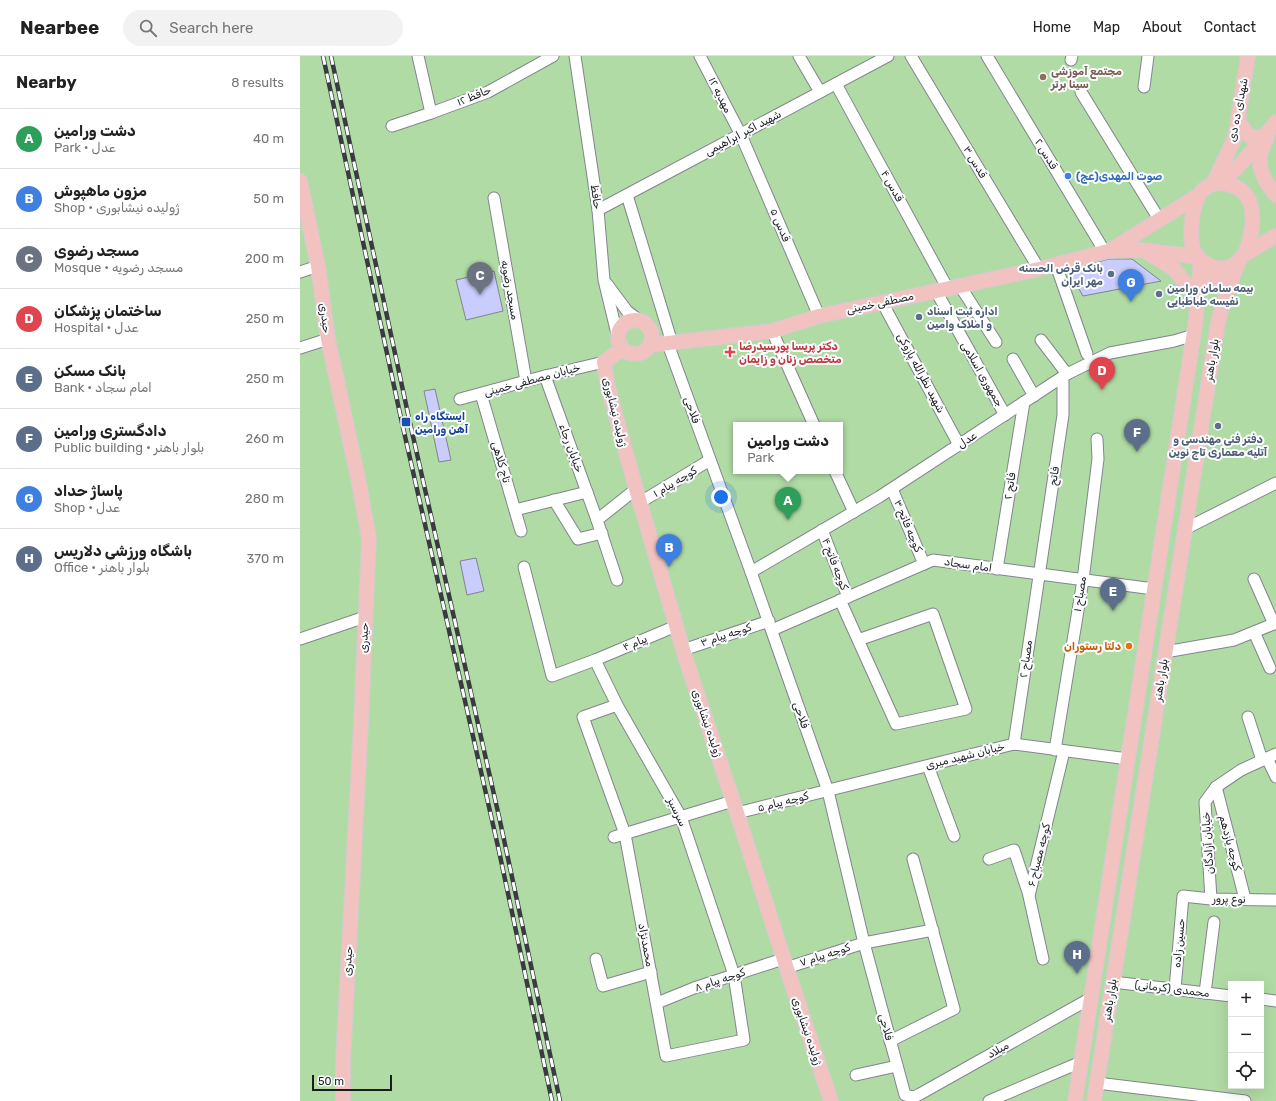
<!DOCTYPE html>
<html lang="en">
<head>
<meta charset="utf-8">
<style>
	:root { --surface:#fff; --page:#f2f2f2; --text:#222; --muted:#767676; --line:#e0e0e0; --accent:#905e0d }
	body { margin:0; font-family:Rubik,"Noto Sans Arabic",sans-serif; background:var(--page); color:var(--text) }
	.controls { position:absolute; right:12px; bottom:12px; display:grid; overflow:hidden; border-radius:0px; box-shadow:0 4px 16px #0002 }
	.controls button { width:36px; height:36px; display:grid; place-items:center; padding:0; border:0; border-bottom:1px solid var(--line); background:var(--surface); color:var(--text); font:20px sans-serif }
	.scale { position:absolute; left:12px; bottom:10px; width:80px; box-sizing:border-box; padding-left:4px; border:2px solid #1b1c20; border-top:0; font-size:11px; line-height:14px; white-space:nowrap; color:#1b1c20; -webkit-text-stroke:3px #fbfcfe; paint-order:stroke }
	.you { position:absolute; left:421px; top:441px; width:14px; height:14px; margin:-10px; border:3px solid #fff; border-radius:50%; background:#1a73e8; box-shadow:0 0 0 6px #1a73e833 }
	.badge { display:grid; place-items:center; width:26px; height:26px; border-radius:50%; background:var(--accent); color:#fff; font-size:13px; font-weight:700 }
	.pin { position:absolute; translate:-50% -33px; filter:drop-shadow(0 1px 2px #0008) }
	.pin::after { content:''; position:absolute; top:21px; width:14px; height:12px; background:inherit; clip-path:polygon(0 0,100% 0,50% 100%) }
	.popup { position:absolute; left:433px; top:366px; width:110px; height:52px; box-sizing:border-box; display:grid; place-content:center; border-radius:0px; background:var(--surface); filter:drop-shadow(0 1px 3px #0005); font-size:13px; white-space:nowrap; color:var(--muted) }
	.popup b { font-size:15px; color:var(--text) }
	.popup::after { content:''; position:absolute; left:50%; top:100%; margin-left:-8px; border:8px solid transparent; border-top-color:var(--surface) }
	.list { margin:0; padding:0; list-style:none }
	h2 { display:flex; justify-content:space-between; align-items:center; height:52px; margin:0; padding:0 16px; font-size:17px }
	h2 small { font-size:13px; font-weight:400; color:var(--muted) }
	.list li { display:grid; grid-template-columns:26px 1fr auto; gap:12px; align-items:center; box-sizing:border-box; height:60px; padding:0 16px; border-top:1px solid var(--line) }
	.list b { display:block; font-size:15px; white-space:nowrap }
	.list p { margin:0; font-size:13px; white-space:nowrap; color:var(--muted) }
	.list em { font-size:13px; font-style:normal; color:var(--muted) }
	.icon { flex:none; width:22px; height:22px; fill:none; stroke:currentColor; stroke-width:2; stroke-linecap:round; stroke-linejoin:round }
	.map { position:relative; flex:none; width:976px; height:1045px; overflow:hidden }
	header { display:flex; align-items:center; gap:24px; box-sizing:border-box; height:56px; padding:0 20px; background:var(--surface); border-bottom:1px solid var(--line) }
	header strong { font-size:19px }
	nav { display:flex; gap:22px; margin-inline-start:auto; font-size:14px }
	.search { width:280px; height:36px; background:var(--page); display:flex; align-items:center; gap:10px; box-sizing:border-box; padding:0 14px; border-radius:22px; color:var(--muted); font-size:15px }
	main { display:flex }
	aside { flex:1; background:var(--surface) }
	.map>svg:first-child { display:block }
</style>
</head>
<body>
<header>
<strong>Nearbee</strong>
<div class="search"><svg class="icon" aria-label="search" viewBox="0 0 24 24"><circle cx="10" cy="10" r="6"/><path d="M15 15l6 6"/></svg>Search here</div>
<nav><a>Home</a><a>Map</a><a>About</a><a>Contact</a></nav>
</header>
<main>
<aside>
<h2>Nearby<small>8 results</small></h2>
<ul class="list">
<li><span class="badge" style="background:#2e9e5b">A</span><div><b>دشت ورامین</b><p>Park · عدل</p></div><em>40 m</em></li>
<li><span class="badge" style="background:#3f7fe0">B</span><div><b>مزون ماهپوش</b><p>Shop · ژولیده نیشابوری</p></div><em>50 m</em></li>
<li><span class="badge" style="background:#6b7280">C</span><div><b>مسجد رضوی</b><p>Mosque · مسجد رضویه</p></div><em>200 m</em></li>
<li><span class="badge" style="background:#e0444e">D</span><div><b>ساختمان پزشکان</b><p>Hospital · عدل</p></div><em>250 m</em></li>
<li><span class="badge" style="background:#5c6f8a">E</span><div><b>بانک مسکن</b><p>Bank · امام سجاد</p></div><em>250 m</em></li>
<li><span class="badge" style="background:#5c6f8a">F</span><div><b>دادگستری ورامین</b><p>Public building · بلوار باهنر</p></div><em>260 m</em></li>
<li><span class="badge" style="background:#3f7fe0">G</span><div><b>پاساژ حداد</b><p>Shop · عدل</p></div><em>280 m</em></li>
<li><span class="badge" style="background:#5c6f8a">H</span><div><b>باشگاه ورزشی دلاریس</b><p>Office · بلوار باهنر</p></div><em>370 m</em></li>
</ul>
</aside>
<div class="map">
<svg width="976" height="1045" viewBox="0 0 976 1045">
	<rect width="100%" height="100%" fill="#eceef9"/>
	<!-- green -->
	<path fill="#b1dba5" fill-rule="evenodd" d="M0 0H976V1045H0ZM436 369H540V415H436ZM931 928H961V1030H931Z"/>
	<!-- building -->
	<g fill="#c9cdfd" stroke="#82838e">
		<polygon points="809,203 832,203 861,225 783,240 768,214"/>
		<polygon points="194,215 203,255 166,264 156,224"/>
		<polygon points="135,333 151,404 139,406 124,335"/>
		<polygon points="176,502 184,535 167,539 160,505"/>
	</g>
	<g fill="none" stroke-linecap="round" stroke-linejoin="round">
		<defs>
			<g id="minor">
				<polyline points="118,0 131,57"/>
				<polyline points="275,0 298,154 304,224 318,282"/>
				<polyline points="400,0 441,79 519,260"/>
				<polyline points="499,0 520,36"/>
				<polyline points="611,0 739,213"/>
				<polyline points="687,0 805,196"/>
				<polyline points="771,4 772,0"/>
				<polyline points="536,28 648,233"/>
				<polyline points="844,31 848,0"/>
				<polyline points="781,36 859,163"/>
				<polyline points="92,70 131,57 188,36 253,0"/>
				<polyline points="327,139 372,287"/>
				<polyline points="194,142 226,325"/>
				<polyline points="298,154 588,0"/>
				<polyline points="756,209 787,298"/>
				<polyline points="0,216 18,210"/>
				<polyline points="307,228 327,255 340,265"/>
				<polyline points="660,230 696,286"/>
				<polyline points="636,235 705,359"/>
				<polyline points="582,246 659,389"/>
				<polyline points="472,275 514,369"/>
				<polyline points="741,284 767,318"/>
				<polyline points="368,288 451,516 528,735 564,887 605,1039 614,1041 620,1038 791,942"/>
				<polyline points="0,292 28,283"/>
				<polyline points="713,303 734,340"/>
				<polyline points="245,320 297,464 317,524"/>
				<polyline points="181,338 221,475"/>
				<polyline points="160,343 245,320 304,306"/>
				<polyline points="535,415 554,456"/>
				<polyline points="592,433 624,508"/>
				<polyline points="254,444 278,483 302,477"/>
				<polyline points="339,447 410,404"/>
				<polyline points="215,454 287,436"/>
				<polyline points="297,464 336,433"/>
				<polyline points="885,473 976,427"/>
				<polyline points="522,474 548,541"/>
				<polyline points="224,511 252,620 295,604 376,570"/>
				<polyline points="697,513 724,346"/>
				<polyline points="451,516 579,441 767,318 810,297 874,285 894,279"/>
				<polyline points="954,523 974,568"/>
				<polyline points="540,544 596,668 666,653 633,558 558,584"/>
				<polyline points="472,574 633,504 854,533"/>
				<polyline points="954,576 970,612"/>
				<polyline points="0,583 65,561"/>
				<polyline points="383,594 469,565"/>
				<polyline points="865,596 934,584 976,567"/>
				<polyline points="295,604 317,649 381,761 434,919 444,984 366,1000 325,778 283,661 317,649"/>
				<polyline points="948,661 962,704"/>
				<polyline points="714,688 763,359 763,321"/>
				<polyline points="755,694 783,524 798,403 797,383"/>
				<polyline points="967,702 976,721"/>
				<polyline points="628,710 654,780"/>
				<polyline points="916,731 945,843"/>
				<polyline points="437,757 714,688 828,703"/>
				<polyline points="314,781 433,745"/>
				<polyline points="689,803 714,794 729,839"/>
				<polyline points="911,843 905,746 916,731 941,714 976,698"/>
				<polyline points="296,903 303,930 351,916"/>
				<polyline points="743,903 729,840 764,695"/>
				<polyline points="486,912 564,887 633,874"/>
				<polyline points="813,926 931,940"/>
				<polyline points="875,933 883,840 911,843 976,844"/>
				<polyline points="905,937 914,866"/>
				<polyline points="961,943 976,945"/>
				<polyline points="357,947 394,932 483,903"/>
				<polyline points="590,985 654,953 613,803"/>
				<polyline points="556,1019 597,1010"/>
				<polyline points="797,1027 945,1045"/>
				<polyline points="689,1045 781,1006"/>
			</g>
			<g id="major">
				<path d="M938 63C944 75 950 87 965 79"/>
				<path d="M967 82C954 104 960 121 976 139"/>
				<polyline points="0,125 18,210 28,283 59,427 69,483 61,666 43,1005 43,1045"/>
				<polyline points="922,127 946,102 976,66"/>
				<polyline points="913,128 935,81 948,0"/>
				<polyline points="809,195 899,139"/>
				<polyline points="848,197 874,213 897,242"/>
				<path d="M945 198C951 183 956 160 949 144 941 126 910 120 899 139 892 151 889 180 893 193 898 205 912 214 925 212 938 209 938 203 947 197 956 191 966 185 976 180"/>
				<path d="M898 226C912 219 920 222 927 235"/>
				<circle cx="335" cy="281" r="17"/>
				<polyline points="351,289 472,275 519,260 739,213 808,195 842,194 898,201"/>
				<polyline points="322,293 304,306 308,331 336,433 387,607 437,757 489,919 531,1045"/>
				<polyline points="775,1045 896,263 897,242 901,205"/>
				<polyline points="794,1045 918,266 927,235 939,205"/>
			</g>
		</defs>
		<!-- minor casing -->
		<use href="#minor" stroke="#83848e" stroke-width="13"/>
		<!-- major casing -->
		<use href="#major" stroke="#cdcdce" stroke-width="16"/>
		<!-- minor -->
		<use href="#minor" stroke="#fff" stroke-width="11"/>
		<!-- major -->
		<use href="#major" stroke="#f2c2c1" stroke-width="14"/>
		<defs>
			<g id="rail">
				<polyline points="23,0 102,367 199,795 252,1045"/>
				<polyline points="31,0 110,367 200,765 260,1045"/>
			</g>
		</defs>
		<!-- rail casing -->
		<use href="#rail" stroke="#3a3b40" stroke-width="4.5"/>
		<!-- rail -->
		<use href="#rail" stroke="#fbfcfe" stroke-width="3" stroke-dasharray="9" stroke-linecap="butt"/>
	</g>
	<!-- markers -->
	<circle fill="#8d6e63" stroke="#fbfcfe" stroke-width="1.5" cx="743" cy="21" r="4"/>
	<circle fill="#3f7fe0" stroke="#fbfcfe" stroke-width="1.5" cx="768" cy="120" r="4"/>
	<g fill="#5c6f8a" stroke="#fbfcfe" stroke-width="1.5">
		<circle cx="811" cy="218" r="4"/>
		<circle cx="859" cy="238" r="4"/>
		<circle cx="619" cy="261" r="4"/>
		<circle cx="918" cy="370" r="4"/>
	</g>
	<path fill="#e0444e" stroke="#fbfcfe" stroke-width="1.5" d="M428 290h4v4h4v4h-4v4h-4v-4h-4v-4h4z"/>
	<rect fill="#1a4fb4" stroke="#fbfcfe" stroke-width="1.5" x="101" y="361" width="10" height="10" rx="2"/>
	<circle fill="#e8710a" stroke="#fbfcfe" stroke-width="1.5" cx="829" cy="590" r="4"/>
	<g text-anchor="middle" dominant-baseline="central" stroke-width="4" stroke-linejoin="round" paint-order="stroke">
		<!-- education labels -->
		<g font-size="11" font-weight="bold" fill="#785e54" stroke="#fbfcfe" text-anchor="start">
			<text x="751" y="15">مجتمع آموزشی<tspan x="751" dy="13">سینا برتر</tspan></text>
		</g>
		<!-- street labels -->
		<g font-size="11" fill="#1b1c20" stroke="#fbfcfe">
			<text transform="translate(420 39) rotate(63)">مهدیه ۱۲</text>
			<text transform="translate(174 40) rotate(-22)">حافظ ۱۲</text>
			<text transform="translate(938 54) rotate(-79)">شهدای ده دی</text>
			<text transform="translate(443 77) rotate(-28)">شهید اکبر ابراهیمی</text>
			<text transform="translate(746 98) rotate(59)">قدس ۲</text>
			<text transform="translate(675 106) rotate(59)">قدس ۳</text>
			<text transform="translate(592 130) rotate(61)">قدس ۴</text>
			<text transform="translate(296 141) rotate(82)">حافظ</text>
			<text transform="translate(480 169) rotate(67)">قدس ۵</text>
			<text transform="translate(210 234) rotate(80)">مسجد رضویه</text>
			<text transform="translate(580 247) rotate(-12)">مصطفی خمینی</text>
			<text transform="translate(25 262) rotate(82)">حیدری</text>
			<text transform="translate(912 304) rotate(-81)">بلوار باهنر</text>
			<text transform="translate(621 317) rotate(62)">شهید نظرالله پازوکی</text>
			<text transform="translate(682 318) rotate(60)">جمهوری اسلامی</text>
			<text transform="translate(232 324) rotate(-15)">خیابان مصطفی خمینی</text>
			<text transform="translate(392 354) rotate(70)">فلاحی</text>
			<text transform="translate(315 356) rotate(76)">ژولیده نیشابوری</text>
			<text transform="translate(667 384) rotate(-33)">عدل</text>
			<text transform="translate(271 392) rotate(70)">خیابان رجاء</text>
			<text transform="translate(201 406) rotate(74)">تاج کلاهی</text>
			<text transform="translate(754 420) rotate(-81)">فاتح</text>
			<text transform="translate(375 426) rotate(-31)">کوچه پیام ۱</text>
			<text transform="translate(710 430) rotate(-81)">فاتح ۲</text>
			<text transform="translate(608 470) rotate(67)">کوچه فاتح ۳</text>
			<text transform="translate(535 508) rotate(69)">کوچه فاتح ۴</text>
			<text transform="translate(668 509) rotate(8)">امام سجاد</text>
			<text transform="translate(780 538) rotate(-81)">مصباح ۱</text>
			<text transform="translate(426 579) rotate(-18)">کوچه پیام ۳</text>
			<text transform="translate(64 582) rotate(-88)">حیدری</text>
			<text transform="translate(335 587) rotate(-23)">پیام ۴</text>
			<text transform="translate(726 603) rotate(-82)">مصباح ۲</text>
			<text transform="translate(861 624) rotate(-81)">بلوار باهنر</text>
			<text transform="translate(501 659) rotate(71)">فلاحی</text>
			<text transform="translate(407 667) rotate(71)">ژولیده نیشابوری</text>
			<text transform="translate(665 700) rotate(-14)">خیابان شهید میری</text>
			<text transform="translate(483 746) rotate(-14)">کوچه پیام ۵</text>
			<text transform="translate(377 756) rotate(64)">سرسبز</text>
			<text transform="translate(908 787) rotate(-94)">خیابان آزادگان</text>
			<text transform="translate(930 787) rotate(75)">کوچه یازدهم</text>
			<text transform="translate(739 799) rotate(-76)">کوچه مصباح ۶</text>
			<text transform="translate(929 843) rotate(1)">نوع پرور</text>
			<text transform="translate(879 887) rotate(-85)">حسین زاده</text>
			<text transform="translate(346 889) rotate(79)">محمدنژاد</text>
			<text transform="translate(525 899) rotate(-18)">کوچه پیام ۷</text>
			<text transform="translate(48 905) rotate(-87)">حیدری</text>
			<text transform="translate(420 924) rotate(-18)">کوچه پیام ۸</text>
			<text transform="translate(872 933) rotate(7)">محمدی (کرمانی)</text>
			<text transform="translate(810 944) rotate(-81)">بلوار باهنر</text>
			<text transform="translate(586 971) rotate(75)">فلاحی</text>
			<text transform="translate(507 975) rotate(71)">ژولیده نیشابوری</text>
			<text transform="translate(698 994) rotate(-29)">میلاد</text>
		</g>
		<!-- shop labels -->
		<g font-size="11" font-weight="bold" fill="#366cbe" stroke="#fbfcfe" text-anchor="start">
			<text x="776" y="120">صوت المهدی(عج)</text>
		</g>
		<!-- service labels -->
		<g font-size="11" font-weight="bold" fill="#4e5e75" stroke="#fbfcfe" text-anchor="start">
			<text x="803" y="212" text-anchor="end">بانک قرض الحسنه<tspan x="803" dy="13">مهر ایران</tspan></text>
			<text x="867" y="232">بیمه سامان ورامین<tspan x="867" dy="13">نفیسه طباطبایی</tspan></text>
			<text x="627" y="255">اداره ثبت اسناد<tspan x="627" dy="13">و املاک وامین</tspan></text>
			<text x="918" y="383" text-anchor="middle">دفتر فنی مهندسی و<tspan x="918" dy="13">آتلیه معماری تاج نوین</tspan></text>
		</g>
		<!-- health labels -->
		<g font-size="11" font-weight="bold" fill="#be3a42" stroke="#fbfcfe" text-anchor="start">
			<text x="439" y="290">دکتر پریسا پورسیدرضا<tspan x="439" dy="13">متخصص زنان و زایمان</tspan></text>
		</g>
		<!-- transit labels -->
		<g font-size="11" font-weight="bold" fill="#164399" stroke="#fbfcfe" text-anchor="start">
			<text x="115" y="360">ایستگاه راه<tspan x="115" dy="13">آهن ورامین</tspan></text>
		</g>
		<!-- food labels -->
		<g font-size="11" font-weight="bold" fill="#c56008" stroke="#fbfcfe" text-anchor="end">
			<text x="821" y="590">دلتا رستوران</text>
		</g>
	</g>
</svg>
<div class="controls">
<button>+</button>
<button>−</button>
<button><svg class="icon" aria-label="locate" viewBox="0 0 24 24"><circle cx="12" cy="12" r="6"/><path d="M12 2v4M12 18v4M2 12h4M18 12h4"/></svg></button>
</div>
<div class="scale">50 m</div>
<div class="you"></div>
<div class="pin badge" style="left:488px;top:464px;background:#2e9e5b">A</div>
<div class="popup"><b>دشت ورامین</b>Park</div>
<div class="pin badge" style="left:369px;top:511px;background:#3f7fe0">B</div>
<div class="pin badge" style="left:180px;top:239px;background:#6b7280">C</div>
<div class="pin badge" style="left:802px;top:334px;background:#e0444e">D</div>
<div class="pin badge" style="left:813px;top:555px;background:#5c6f8a">E</div>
<div class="pin badge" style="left:837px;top:396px;background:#5c6f8a">F</div>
<div class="pin badge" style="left:831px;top:246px;background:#3f7fe0">G</div>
<div class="pin badge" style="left:777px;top:918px;background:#5c6f8a">H</div>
</div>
</main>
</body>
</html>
